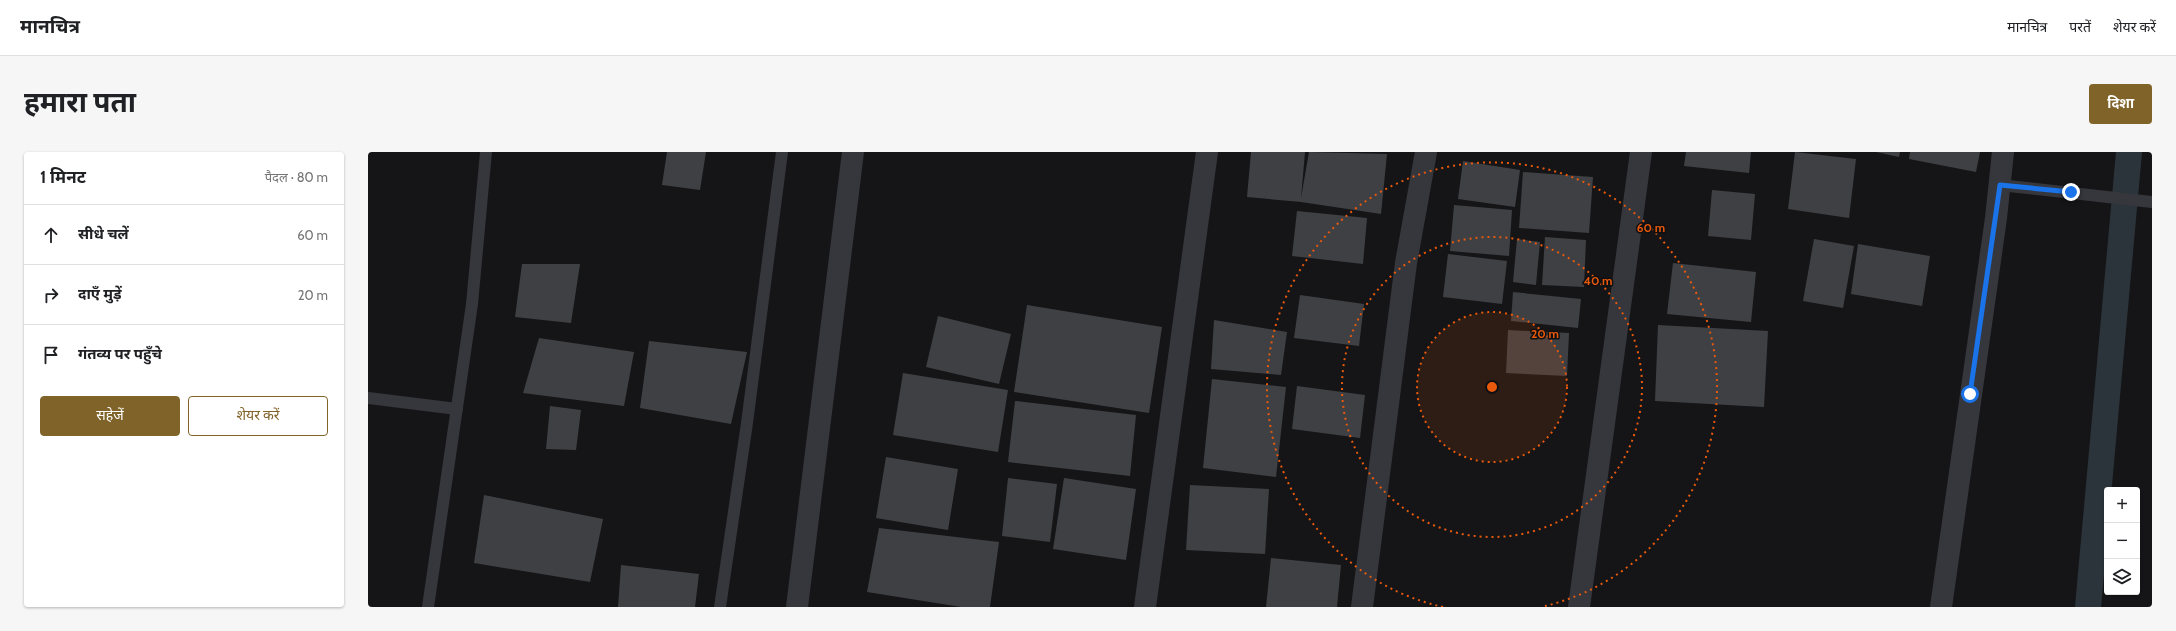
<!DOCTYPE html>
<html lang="hi">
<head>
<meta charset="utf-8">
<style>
	:root { --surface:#fff; --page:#f6f6f6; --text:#202124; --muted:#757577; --line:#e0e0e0; --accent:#806329 }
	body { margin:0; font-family:Cabin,"Noto Sans Devanagari",sans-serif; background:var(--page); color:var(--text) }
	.controls { position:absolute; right:12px; bottom:12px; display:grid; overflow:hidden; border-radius:4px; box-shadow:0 1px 3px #0004 }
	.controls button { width:36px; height:36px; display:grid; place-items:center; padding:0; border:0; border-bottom:1px solid var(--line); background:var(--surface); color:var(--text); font:20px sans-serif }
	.stop { position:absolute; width:12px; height:12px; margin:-9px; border:3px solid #1a73e8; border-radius:50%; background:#fff }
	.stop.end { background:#1a73e8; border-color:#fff; box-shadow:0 1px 4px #0008 }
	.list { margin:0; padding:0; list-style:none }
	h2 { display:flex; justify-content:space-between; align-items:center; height:52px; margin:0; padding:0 16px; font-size:17px }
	h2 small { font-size:13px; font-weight:400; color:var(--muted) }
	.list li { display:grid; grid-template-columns:26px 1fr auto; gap:12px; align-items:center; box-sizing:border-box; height:60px; padding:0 16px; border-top:1px solid var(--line) }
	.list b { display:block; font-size:15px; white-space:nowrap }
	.list em { font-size:13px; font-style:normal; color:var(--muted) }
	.actions { display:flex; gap:8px; padding:12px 16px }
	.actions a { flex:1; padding:9px 0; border:1px solid var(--accent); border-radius:4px; text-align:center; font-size:14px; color:var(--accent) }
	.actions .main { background:var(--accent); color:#fff }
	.icon { flex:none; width:22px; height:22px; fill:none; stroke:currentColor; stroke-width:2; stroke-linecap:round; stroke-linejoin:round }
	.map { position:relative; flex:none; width:1784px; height:455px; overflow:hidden; border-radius:4px }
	header { display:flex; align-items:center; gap:24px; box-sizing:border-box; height:56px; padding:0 20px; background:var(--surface); border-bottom:1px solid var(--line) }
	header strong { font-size:19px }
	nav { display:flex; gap:22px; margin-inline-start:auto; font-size:14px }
	.intro { display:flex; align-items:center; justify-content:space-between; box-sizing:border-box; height:96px; padding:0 24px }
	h1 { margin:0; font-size:28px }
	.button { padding:10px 18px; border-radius:4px; background:var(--accent); color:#fff; font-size:14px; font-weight:700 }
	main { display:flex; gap:24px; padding:0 24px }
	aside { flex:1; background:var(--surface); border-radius:4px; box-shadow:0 1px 3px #0004 }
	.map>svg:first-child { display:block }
</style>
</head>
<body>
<header>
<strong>मानचित्र</strong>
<nav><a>मानचित्र</a><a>परतें</a><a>शेयर करें</a></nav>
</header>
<div class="intro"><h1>हमारा पता</h1><a class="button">दिशा</a></div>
<main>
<aside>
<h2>1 मिनट<small>पैदल · 80 m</small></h2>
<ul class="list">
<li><svg class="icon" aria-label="ahead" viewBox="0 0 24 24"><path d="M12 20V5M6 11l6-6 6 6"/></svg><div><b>सीधे चलें</b></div><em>60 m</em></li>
<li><svg class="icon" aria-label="right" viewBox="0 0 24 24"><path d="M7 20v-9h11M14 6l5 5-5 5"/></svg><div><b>दाएँ मुड़ें</b></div><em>20 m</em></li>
<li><svg class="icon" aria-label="arrive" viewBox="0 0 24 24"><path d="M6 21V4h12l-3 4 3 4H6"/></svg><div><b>गंतव्य पर पहुँचे</b></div></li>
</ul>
<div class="actions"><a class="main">सहेजें</a><a>शेयर करें</a></div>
</aside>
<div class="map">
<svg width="1784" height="455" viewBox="0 0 1784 455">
	<rect width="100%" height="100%" fill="#151517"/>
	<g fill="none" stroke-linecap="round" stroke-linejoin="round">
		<!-- canal -->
		<polyline stroke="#2b343b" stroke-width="26" points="1720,455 1761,0"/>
	</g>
	<!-- building -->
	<g fill="#3f4044">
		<polygon points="299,0 338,0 332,38 294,33"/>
		<polygon points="883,0 937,0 933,46 941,0 1019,2 1013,62 933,50 879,45"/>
		<polygon points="1318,0 1383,0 1381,21 1316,14"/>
		<polygon points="1427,0 1488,7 1481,66 1420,57"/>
		<polygon points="1508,0 1532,0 1531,5"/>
		<polygon points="1542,0 1612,0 1608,20 1541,7"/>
		<polygon points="1095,9 1152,18 1147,55 1090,47"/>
		<polygon points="1155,20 1225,25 1221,81 1151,76"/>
		<polygon points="1344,38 1387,42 1383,88 1340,84"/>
		<polygon points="1086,53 1144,58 1141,104 1082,99"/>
		<polygon points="929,59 999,66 995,112 924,104"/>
		<polygon points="1177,85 1218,88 1216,135 1174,133"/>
		<polygon points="1149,87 1172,90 1168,133 1145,130"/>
		<polygon points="1446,87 1486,94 1475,156 1435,149"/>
		<polygon points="1490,92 1562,104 1554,154 1483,142"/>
		<polygon points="1080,102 1139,109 1134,152 1075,145"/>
		<polygon points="1305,111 1388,120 1383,170 1299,162"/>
		<polygon points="154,112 212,112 203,171 147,165"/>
		<polygon points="1145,140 1213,147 1210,176 1143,169"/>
		<polygon points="932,143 996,152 991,194 926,186"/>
		<polygon points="659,153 794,175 781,261 646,240"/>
		<polygon points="570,164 643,182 631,232 558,215"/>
		<polygon points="846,168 919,180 913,223 843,217"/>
		<polygon points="1290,173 1400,179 1396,255 1287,249"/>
		<polygon points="1140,178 1201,181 1199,224 1138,221"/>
		<polygon points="171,186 266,200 256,254 155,241"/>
		<polygon points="281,189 379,200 363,272 272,256"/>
		<polygon points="535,221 640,238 630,300 525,283"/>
		<polygon points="844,227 918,235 908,325 835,316"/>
		<polygon points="929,234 997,243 992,286 924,277"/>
		<polygon points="647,249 768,263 762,324 640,310"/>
		<polygon points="182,254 213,258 208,298 178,297"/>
		<polygon points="518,305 590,317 580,378 508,366"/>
		<polygon points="640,326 689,332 682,390 634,384"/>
		<polygon points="696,326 768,337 758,408 685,397"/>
		<polygon points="822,333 901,337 897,402 818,398"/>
		<polygon points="116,343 235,367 222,430 106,411"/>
		<polygon points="511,376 631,390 622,455 593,455 499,440"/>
		<polygon points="903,406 973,413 969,455 898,455"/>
		<polygon points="253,413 331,422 327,455 250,455"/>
	</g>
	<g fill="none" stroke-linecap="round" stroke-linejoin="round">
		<!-- lane -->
		<g stroke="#36373c" stroke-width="12">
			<polyline points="1632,33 1784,50"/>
			<polyline points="0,246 89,257"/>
			<polyline points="60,455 104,152 118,0"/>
			<polyline points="352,455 379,271 414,0"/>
		</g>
		<!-- street -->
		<g stroke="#36373c" stroke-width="22">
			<polyline points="429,455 485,0"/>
			<polyline points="777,455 839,0"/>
			<polyline points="994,455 1038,111 1058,0"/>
			<polyline points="1211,455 1273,0"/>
			<polyline points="1573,455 1628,66 1635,0"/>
		</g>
	</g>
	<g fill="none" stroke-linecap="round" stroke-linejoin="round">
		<!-- route -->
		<polyline stroke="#1a73e8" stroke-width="5" points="1602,242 1632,33 1703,40"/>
	</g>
	<!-- distance rings -->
	<circle cx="1124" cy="235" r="75" fill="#e8590c" fill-opacity=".12"/>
	<g fill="none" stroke="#e8590c" stroke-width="2" stroke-dasharray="2 4">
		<circle cx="1124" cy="235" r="75"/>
		<circle cx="1124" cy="235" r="150"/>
		<path d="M1075 455A225 225 0 1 1 1173 455"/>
	</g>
	<circle cx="1124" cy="235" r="6" fill="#e8590c" stroke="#101012" stroke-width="2"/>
	<g font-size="12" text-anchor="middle" font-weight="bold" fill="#e8590c" stroke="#101012" stroke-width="3" stroke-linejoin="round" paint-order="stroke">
		<text x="1283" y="80">60 m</text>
		<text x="1230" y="133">40 m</text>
		<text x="1177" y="186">20 m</text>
	</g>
</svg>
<div class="controls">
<button>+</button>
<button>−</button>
<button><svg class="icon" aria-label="layers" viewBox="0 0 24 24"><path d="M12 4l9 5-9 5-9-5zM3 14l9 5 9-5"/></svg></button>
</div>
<div class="stop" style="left:1602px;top:242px"></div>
<div class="stop end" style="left:1703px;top:40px"></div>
</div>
</main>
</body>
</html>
